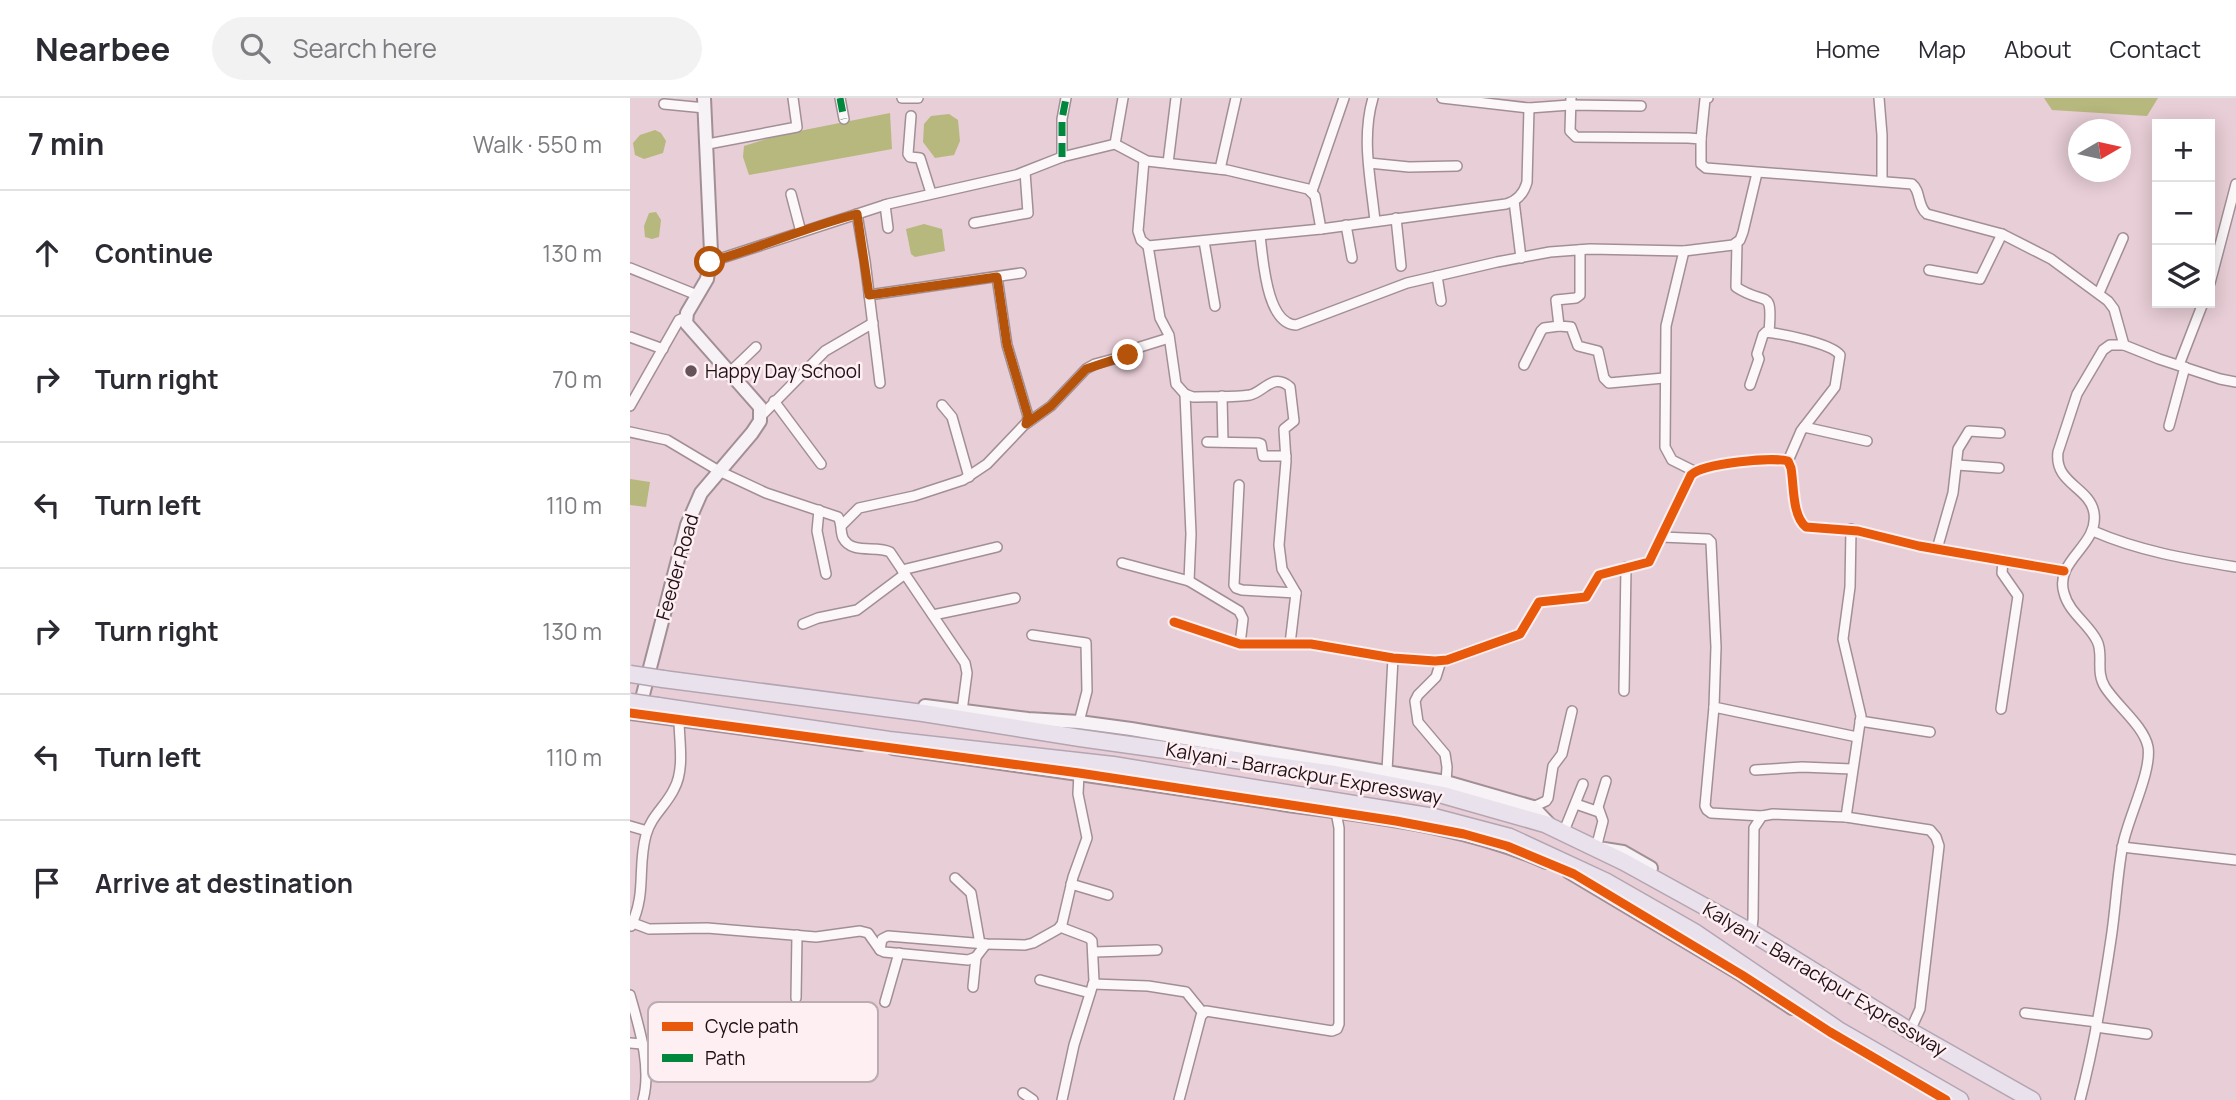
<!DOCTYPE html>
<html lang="en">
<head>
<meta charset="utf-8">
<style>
	:root { --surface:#fff; --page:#f2f2f3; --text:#2b2b33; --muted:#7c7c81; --line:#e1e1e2 }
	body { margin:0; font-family:Manrope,sans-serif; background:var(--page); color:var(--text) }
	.controls { position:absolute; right:21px; top:21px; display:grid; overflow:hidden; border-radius:0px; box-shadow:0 4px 18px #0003 }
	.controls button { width:63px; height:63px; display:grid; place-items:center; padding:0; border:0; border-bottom:2px solid var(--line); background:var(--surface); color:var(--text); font:35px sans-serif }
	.compass { position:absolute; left:1438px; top:21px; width:63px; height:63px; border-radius:50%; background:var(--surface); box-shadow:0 4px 18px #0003; rotate:81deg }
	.stop { position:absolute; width:21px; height:21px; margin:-16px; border:5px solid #b45309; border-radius:50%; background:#fff }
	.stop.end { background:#b45309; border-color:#fff; box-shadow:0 2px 7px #0008 }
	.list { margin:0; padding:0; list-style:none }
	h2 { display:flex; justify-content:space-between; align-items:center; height:91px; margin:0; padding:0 28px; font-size:30px }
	h2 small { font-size:23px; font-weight:400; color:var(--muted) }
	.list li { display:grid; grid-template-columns:46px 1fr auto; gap:21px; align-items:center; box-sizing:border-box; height:126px; padding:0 28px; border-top:2px solid var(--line) }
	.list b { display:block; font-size:26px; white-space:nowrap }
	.list em { font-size:23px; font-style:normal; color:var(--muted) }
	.icon { flex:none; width:38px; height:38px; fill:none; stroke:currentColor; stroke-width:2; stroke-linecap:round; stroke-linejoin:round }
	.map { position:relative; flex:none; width:1606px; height:1002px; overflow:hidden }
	header { display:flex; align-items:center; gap:42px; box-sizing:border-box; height:98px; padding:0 35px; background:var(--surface); border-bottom:2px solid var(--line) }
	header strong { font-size:33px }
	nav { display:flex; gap:38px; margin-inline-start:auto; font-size:24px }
	.search { width:490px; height:63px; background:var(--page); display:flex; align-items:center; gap:18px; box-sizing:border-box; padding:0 24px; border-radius:38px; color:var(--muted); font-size:26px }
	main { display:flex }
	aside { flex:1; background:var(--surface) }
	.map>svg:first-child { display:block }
</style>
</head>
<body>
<header>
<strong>Nearbee</strong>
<div class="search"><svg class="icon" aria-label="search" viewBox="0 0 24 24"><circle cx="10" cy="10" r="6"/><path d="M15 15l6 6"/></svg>Search here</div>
<nav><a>Home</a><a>Map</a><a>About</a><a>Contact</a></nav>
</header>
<main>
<aside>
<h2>7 min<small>Walk · 550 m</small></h2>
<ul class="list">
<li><svg class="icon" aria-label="ahead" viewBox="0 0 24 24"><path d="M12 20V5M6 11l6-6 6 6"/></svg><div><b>Continue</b></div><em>130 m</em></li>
<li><svg class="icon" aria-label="right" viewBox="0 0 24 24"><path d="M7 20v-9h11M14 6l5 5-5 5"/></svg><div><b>Turn right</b></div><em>70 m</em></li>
<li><svg class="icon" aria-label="left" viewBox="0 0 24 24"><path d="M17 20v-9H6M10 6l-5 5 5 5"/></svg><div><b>Turn left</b></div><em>110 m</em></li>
<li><svg class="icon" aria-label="right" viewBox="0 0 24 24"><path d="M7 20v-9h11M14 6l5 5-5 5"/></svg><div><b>Turn right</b></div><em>130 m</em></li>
<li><svg class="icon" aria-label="left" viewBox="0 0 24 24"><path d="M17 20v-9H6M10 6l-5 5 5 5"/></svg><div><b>Turn left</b></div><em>110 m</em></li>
<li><svg class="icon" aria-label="arrive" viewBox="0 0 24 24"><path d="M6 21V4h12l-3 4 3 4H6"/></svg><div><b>Arrive at destination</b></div></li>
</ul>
</aside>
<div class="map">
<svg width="1606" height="1002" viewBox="0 0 1606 1002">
	<rect width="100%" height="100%" fill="#e8ced6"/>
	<!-- water -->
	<g fill="#b6b87e">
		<polygon points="1414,0 1528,0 1517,18 1422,12"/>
		<polygon points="260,15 262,51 119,77 113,59 114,48 149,37"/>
		<polygon points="319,16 328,22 330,43 324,57 305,60 293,44 294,26 301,18"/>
		<polygon points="25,32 31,35 36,43 33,55 14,61 5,57 3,45 10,37"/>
		<polygon points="26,114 31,122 29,139 22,141 15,139 14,128 19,115"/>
		<polygon points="294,126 312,131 315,153 285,159 281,156 276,131"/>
		<polygon points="0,381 20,384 16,409 0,407"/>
	</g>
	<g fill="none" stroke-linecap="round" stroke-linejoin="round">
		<defs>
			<g id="street">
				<polyline points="210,0 214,21"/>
				<polyline points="272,0 288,0"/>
				<path d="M743 0C731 40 741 83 745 123"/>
				<polyline points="812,0 899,10 940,7 1011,8"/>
				<path d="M941 0 940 33 946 39 1058 40 1071 41V66L1076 70 1282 86C1291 93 1287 108 1297 116L1372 136 1421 161 1478 203 1484 211 1494 247"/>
				<polyline points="1249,0 1252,37 1252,82"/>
				<polyline points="34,6 75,10"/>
				<polyline points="281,18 278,56 280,59 290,60 301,95"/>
				<polyline points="1071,41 1075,1 1078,0"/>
				<polyline points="78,46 167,29 163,0"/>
				<polyline points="485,46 517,63 597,72 678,91 685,98 691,131"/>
				<polyline points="432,59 432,21 436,0"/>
				<path d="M514 62 508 133 511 142 518 148 691 131 876 106C887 103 894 95 897 84L899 10"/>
				<polyline points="538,65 546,0"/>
				<polyline points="739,65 779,69 827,68"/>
				<polyline points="590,71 606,0"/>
				<polyline points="682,93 714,0"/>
				<polyline points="161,96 171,134"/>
				<polyline points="884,103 891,160"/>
				<polyline points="255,107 258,130"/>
				<polyline points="227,116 235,163 250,285"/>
				<polyline points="766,120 771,168"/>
				<polyline points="344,125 398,115 395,74"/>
				<polyline points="716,127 722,160"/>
				<path d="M630 138C633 159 636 226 666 227L777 185 867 164 920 154 960 151 1054 153 1103 147 1110 142 1113 134 1127 75"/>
				<polyline points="574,143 585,208"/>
				<path d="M1107 145 1106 189C1136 209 1143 188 1139 234"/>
				<path d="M518 148 530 220 539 237 546 286 555 296 563 299C581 298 602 300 620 297 634 294 643 274 660 289L664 323 654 331 656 363 649 447 652 471 666 495 660 546"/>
				<polyline points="950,152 950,197 946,200 926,202 929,228 941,229 948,248 968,253 974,280 979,285 1034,280"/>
				<polyline points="1054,153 1036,228 1035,349 1042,362 1064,373"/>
				<polyline points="80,164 258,106 386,77 432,59 485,46 493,0"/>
				<polyline points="0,170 67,197"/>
				<polyline points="1299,172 1350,181 1372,136"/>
				<polyline points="807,178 811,203"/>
				<polyline points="1580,185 1606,86"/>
				<polyline points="1469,195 1493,140"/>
				<polyline points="239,197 391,175"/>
				<polyline points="0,239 33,251"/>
				<polyline points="894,267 911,233 914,230 929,228"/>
				<polyline points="1549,267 1573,205"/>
				<polyline points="100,274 126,249"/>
				<path d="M1120 287 1129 261 1127 256 1133 237 1136 234C1152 236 1201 245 1210 257L1205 289 1171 333 1158 363"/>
				<polyline points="555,296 561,436 559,483"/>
				<polyline points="592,298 593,344"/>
				<polyline points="144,303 191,366"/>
				<polyline points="312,307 322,319 339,379"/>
				<polyline points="0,308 49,222 56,219"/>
				<polyline points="130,319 195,253 243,225"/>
				<polyline points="396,326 421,308 456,271 465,266 495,258 510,249 539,240"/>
				<polyline points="1539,328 1555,269"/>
				<polyline points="1174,329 1237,343"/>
				<path d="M0 334 37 342 89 373 136 395 208 419C212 425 210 433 213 440 222 457 246 447 260 454L335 565 337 575 332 613"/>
				<polyline points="577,344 628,345 631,346 633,358 656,358"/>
				<polyline points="1327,367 1369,370"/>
				<polyline points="609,387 604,487 606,490 612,492 666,495"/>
				<polyline points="189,412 187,433 196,476"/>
				<polyline points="212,427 229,410 284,398 333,382 357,366 397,324 398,318 377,247 367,179"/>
				<path d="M1463 433C1509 453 1556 461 1606 469"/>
				<polyline points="1032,439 1078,441 1081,444 1086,549 1084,609 1227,639"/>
				<polyline points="1307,451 1323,395 1328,351 1339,333 1370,335"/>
				<polyline points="492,465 559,483 609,513 613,521 610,546"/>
				<polyline points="272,472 367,449"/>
				<polyline points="303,517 385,500"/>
				<path d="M544 524 610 546H681L763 560 805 563 817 562 890 536 909 504 956 499 969 477 1019 464 1061 377C1073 365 1142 359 1158 363L1161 370C1164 387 1162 418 1176 429L1228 433 1289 448 1434 473"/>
				<polyline points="173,526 188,520 227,512 275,476"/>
				<polyline points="402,537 456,545 457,593 449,624"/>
				<polyline points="811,563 806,579 788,597 785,603 788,624 815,656 817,669 816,684"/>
				<polyline points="994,593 996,469"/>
				<polyline points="1084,609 1075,708 1077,712 1081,715 1132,718"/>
				<polyline points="1371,611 1388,498 1372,475 1373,462"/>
				<polyline points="1230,623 1300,634"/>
				<polyline points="1125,672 1172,669 1222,671"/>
				<polyline points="757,673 763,560"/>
				<polyline points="946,706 969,714"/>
				<polyline points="903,709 916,703 918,700 923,668 932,656 942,613"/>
				<polyline points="1216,719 1231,618 1213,541 1220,489 1221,431"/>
				<polyline points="0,728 17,733"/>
				<polyline points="934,733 953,686"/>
				<polyline points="1492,749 1606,762"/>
				<polyline points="966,750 973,723 968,709 976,683"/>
				<polyline points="325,780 341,795 350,846"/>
				<polyline points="441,786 478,797"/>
				<polyline points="3,825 19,831 77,830 186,839 230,833 238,835 250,852 254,854 338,862 346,859 356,846"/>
				<path d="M1 828C17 794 7 770 16 737 21 718 36 708 44 691 55 671 49 643 49 621"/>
				<polyline points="430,829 459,840 462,843 464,883 444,947 432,1002"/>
				<polyline points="1119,833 1122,829 1123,821 1124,730 1132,718 1143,716 1216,719 1300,732 1306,739 1309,748 1290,911 1280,933"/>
				<polyline points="250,852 252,841 258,838 356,846 395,847 403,845 428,831 432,826 443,779 457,740 448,696 449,675"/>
				<polyline points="464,854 527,852"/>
				<polyline points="410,882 460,895"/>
				<polyline points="463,886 518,888 556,894 573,915"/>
				<polyline points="343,889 346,859"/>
				<path d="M0 897C9 929 22 969 13 1002"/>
				<polyline points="166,900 167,837"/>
				<polyline points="255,904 269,855"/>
				<polyline points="1395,915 1467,924"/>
				<polyline points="1466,929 1517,936"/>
				<polyline points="0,945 12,946"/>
				<polyline points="393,995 403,1002"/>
				<polyline points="549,1002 571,918 576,913 702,933 707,931 709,926 709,730 706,714"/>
				<path d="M1450 1002C1464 949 1473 895 1481 841 1486 809 1487 777 1493 746 1498 720 1522 673 1518 649 1514 628 1486 607 1475 589 1465 573 1474 556 1467 543 1459 526 1439 515 1434 495 1424 462 1469 448 1464 415 1460 389 1424 386 1428 354L1447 296 1473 252 1480 247H1494L1529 261 1590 281 1606 284"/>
			</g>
			<g id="secondary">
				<polyline points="295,608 398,621 449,624 501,631 816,684 903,709 921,728"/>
				<polyline points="9,612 57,427 71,395 122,335 130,323 130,309 56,225 57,215 77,181 81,154 74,0"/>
				<polyline points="0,615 231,646"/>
				<path d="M263 650C393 668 522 686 652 706 740 719 833 727 916 764"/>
				<polyline points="974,751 993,754 1021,770"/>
				<polyline points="939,774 1112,877 1162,910"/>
			</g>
			<g id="highway">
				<polyline points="33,581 293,615 450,640 705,676 813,697 915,726 994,764 1119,833 1280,933 1402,1002"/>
				<polyline points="28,608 259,642 483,667 804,719 880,739 975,783 1066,835 1210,933 1330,1002"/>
			</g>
		</defs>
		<!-- street casing -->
		<use href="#street" stroke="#a28f95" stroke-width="12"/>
		<!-- secondary casing -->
		<use href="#secondary" stroke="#a28f95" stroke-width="16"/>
		<!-- highway casing -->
		<use href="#highway" stroke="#b4a5b2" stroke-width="19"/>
		<!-- street -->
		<use href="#street" stroke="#fcf8f9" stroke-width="9"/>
		<!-- secondary -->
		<use href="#secondary" stroke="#f6f2f5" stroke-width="12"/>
		<!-- highway -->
		<use href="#highway" stroke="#e9e2ec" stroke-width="16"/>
		<defs>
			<g id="highway-bridge">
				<polyline points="0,576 33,581"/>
				<polyline points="0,604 28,608"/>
			</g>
		</defs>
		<!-- highway-bridge casing -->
		<use href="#highway-bridge" stroke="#b4a5b2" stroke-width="19" stroke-linecap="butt"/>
		<!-- highway-bridge -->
		<use href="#highway-bridge" stroke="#e9e2ec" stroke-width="16"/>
		<!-- quiet -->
		<g stroke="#00873e" stroke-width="7" stroke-dasharray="14 7" stroke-linecap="butt">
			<polyline points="210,0 214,21"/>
			<polyline points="432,59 432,21 436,0"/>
		</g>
		<defs>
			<g id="cycleway">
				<path d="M544 524 610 546H681L763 560 805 563 817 562 890 536 909 504 956 499 969 477 1019 464 1061 377C1073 365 1142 359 1158 363L1161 370C1164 387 1162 418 1176 429L1228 433 1289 448 1434 473"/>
				<polyline points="0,615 449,675 766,723 834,736 877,748 944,776 1112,877 1200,934 1316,1002"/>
			</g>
		</defs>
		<!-- cycleway casing -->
		<use href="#cycleway" stroke="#feeff3" stroke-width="13"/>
		<!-- cycleway -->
		<use href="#cycleway" stroke="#e8590c" stroke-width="9"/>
	</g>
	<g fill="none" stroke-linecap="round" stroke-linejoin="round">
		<!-- route -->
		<path stroke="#b45309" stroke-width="9" d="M80 164C129 150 177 129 227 116L239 197 367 179 377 247 398 318 396 326 421 308 456 271 498 257"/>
	</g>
	<!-- markers -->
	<circle fill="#665259" stroke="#feeff3" stroke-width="2.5" cx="61" cy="273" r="7"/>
	<g text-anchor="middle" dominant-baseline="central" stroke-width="5" stroke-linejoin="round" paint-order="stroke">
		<!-- poi labels -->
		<g font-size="19" fill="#201016" stroke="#feeff3" text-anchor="start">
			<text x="75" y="273">Happy Day School</text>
		</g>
		<!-- street labels -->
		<g font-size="19" fill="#201016" stroke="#feeff3">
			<text transform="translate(47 469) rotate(-74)">Feeder Road</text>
			<text transform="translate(674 675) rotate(10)">Kalyani - Barrackpur Expressway</text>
			<text transform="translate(1195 881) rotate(31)">Kalyani - Barrackpur Expressway</text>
		</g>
	</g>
	<!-- legend -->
	<rect x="18" y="904" width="230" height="80" rx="10" fill="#feeff3" stroke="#bbacb1" stroke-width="2"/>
	<rect x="32" y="924" width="31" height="9" fill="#e8590c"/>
	<rect x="32" y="956" width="31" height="8" fill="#00873e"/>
	<g font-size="19" fill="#201016">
		<text x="75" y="935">Cycle path</text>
		<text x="75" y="967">Path</text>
	</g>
</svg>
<div class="controls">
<button>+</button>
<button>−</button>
<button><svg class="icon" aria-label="layers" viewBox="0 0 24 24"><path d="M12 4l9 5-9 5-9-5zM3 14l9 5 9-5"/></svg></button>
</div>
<svg class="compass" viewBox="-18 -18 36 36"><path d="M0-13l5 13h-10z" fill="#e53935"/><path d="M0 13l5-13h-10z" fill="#7c7c81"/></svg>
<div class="stop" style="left:80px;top:164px"></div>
<div class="stop end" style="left:498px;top:257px"></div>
</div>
</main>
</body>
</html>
